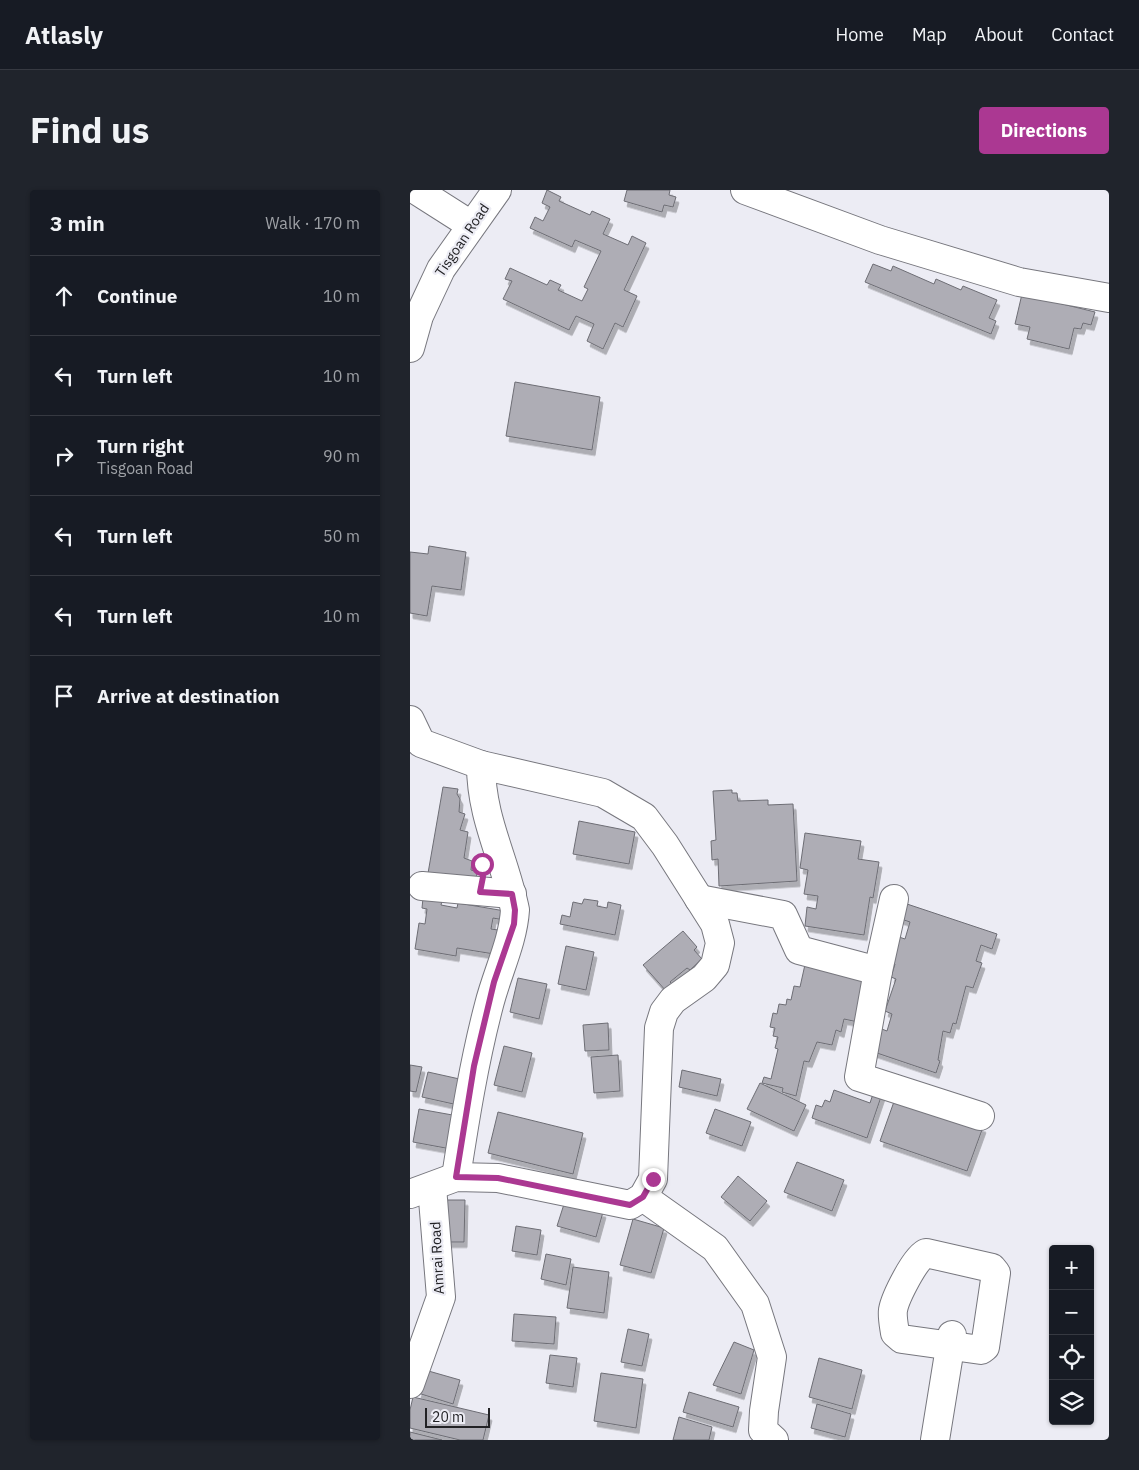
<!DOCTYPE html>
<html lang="en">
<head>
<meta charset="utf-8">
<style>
	:root { --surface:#171b24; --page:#20242c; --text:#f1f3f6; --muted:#9ea1a6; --line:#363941; --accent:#ab3892 }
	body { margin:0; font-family:"IBM Plex Sans",sans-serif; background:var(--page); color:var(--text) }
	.controls { position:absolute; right:15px; bottom:15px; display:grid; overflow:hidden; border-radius:5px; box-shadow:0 1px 4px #0004 }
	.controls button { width:45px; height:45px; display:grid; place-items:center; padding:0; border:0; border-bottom:1px solid var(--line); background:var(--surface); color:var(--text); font:25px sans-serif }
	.scale { position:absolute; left:15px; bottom:12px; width:65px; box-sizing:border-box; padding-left:5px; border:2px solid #222225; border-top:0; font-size:14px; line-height:18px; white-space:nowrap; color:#222225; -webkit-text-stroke:4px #ececf4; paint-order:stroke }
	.stop { position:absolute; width:15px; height:15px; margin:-11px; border:4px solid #ab3892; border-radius:50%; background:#fff }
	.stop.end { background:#ab3892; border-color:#fff; box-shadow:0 1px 5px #0008 }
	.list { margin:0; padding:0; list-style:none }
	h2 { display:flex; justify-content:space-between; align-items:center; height:65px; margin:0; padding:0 20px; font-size:21px }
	h2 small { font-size:16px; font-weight:400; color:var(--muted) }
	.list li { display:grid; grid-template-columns:32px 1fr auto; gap:15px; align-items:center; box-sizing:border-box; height:80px; padding:0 20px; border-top:1px solid var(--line) }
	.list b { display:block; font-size:19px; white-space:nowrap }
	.list p { margin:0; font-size:16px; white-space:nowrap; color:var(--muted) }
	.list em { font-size:16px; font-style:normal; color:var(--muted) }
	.icon { flex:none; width:28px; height:28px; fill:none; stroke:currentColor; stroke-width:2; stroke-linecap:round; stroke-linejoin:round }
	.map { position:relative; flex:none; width:699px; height:1250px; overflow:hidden; border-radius:5px }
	header { display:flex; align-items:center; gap:30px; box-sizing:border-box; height:70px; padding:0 25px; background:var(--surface); border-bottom:1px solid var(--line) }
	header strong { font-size:24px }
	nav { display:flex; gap:28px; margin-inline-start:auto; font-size:18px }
	.intro { display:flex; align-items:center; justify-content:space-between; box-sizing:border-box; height:120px; padding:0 30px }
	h1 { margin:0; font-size:35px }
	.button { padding:12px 22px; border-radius:5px; background:var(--accent); color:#fff; font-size:18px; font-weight:700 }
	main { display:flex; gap:30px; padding:0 30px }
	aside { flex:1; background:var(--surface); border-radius:5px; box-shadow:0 1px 4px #0004 }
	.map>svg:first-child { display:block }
</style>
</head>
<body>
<header>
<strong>Atlasly</strong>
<nav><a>Home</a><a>Map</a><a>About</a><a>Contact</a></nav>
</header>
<div class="intro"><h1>Find us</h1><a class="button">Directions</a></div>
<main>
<aside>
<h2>3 min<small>Walk · 170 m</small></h2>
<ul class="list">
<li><svg class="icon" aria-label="ahead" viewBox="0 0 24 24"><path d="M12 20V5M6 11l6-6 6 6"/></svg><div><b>Continue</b></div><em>10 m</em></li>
<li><svg class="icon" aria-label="left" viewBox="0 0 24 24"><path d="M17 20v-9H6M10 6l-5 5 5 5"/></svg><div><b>Turn left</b></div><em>10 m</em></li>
<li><svg class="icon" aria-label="right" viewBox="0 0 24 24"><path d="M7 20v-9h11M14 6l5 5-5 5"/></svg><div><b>Turn right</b><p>Tisgoan Road</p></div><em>90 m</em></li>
<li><svg class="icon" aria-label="left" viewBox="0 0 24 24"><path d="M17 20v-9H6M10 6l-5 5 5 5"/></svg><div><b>Turn left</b></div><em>50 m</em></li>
<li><svg class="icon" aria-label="left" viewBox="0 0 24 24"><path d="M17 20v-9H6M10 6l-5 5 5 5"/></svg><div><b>Turn left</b></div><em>10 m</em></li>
<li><svg class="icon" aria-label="arrive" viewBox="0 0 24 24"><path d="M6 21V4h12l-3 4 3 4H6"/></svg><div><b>Arrive at destination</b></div></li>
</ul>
</aside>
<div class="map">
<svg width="699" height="1250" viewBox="0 0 699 1250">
	<defs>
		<filter id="shadow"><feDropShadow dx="3" dy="5.5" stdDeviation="0" flood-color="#0004"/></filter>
	</defs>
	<rect width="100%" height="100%" fill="#ececf4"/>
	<!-- building -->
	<g fill="#aeadb5" stroke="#6d6d74" filter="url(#shadow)">
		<polygon points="137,0 151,7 149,11 180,25 182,21 200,29 193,44 218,55 222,46 236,53 214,100 227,106 213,137 205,133 193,159 177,151 184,134 166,126 159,140 93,109 102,91 95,89 100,78 137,95 140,90 151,95 148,100 172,111 178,99 174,97 191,61 165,50 162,57 120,38 125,27 133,31 140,17 132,13"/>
		<polygon points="217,0 260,0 259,5 266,7 263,17 254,15 252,22 214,11"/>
		<polygon points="463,74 481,81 483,76 524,94 526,89 551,100 553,96 587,110 579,128 586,131 581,144 455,92"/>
		<polygon points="612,104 685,122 681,135 673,133 671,139 664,138 659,159 617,149 620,137 605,134"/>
		<polygon points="105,192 190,207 182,260 96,246"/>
		<polygon points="19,356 56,362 51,400 22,396 17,426 0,423 0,362 18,364"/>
		<polygon points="33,597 48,599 47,604 50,609 49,622 55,624 50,640 58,642 54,668 62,671 61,680 67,682 66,692 17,689"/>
		<polygon points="322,600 322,603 327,603 328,611 358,610 358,615 383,614 387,691 309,696 308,669 302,670 301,651 306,650 303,601"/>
		<polygon points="169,631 225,642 219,674 163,664"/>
		<polygon points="395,643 451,651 448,669 469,672 463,708 460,707 454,745 395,736 397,717 406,719 408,706 394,704 398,680 390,678"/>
		<polygon points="13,708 32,711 31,715 47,718 48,713 95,721 94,730 83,728 81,739 88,740 84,764 47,758 46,766 5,759 9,733 15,734 17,719 12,718"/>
		<polygon points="174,709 188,711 187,716 197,718 198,712 211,715 205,745 150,734 152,725 160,727 163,712 172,714"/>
		<polygon points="494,713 587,744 582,759 571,755 566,771 572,773 563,798 556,796 546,834 543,833 540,843 533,841 528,870 530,871 526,883 461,861 469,838 477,841 482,824 475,821 486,789 481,787 485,774 477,771 486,746 495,749 500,732 488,728"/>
		<polygon points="273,741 287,757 284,760 292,769 280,780 277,778 260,792 263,795 256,801 233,775"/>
		<polygon points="156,756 184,762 176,800 148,794"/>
		<polygon points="396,770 457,783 448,832 434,829 431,842 426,840 422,855 407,852 399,872 394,871 386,906 372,902 373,898 352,893 354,887 361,889 368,859 365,858 368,847 363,846 365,838 360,837 363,823 367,824 369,814 376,815 377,809 381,810 384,796 390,797"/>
		<polygon points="108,788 137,794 129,829 100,822"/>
		<polygon points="198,833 199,860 175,861 173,835"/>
		<polygon points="94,856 122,863 112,902 84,895"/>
		<polygon points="208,865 210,901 184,903 181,867"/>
		<polygon points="0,875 12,877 6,902 0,901"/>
		<polygon points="272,880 311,889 307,906 269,897"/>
		<polygon points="18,882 54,890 48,915 12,907"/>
		<polygon points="350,893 396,915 384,941 337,919"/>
		<polygon points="465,898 473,901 457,948 402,928 406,915 412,917 415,910 420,912 424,900 460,913"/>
		<polygon points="486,906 573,937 557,981 470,951"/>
		<polygon points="9,919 48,926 41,959 3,952"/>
		<polygon points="305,919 341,932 332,956 296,943"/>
		<polygon points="88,922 173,943 163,984 78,963"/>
		<polygon points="387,972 434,990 422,1021 374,1002"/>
		<polygon points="328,986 357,1011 340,1031 311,1007"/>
		<polygon points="37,1010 55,1010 54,1052 36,1052"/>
		<polygon points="155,1011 193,1022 186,1047 147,1036"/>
		<polygon points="223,1029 254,1038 241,1083 210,1075"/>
		<polygon points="106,1036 131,1040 127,1065 102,1061"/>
		<polygon points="136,1064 161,1069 156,1095 131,1089"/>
		<polygon points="163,1077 199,1082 194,1123 157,1118"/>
		<polygon points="104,1124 146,1127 144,1154 102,1151"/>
		<polygon points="218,1139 239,1144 232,1176 211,1172"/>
		<polygon points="324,1152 344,1160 331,1204 303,1195"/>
		<polygon points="140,1165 167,1168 163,1197 136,1193"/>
		<polygon points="409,1168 452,1180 442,1219 399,1207"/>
		<polygon points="15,1180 50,1190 43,1214 8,1203"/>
		<polygon points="191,1183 233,1189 226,1238 184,1231"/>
		<polygon points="279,1202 329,1217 323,1237 273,1222"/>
		<polygon points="3,1207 79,1225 73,1250 50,1250 0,1238 0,1220"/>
		<polygon points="407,1214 441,1224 435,1247 401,1238"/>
		<polygon points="269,1227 302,1237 299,1250 263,1250"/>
		<polygon points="0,1242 32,1250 0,1250"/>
	</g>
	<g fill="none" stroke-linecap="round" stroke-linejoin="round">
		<defs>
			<g id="minor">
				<polyline points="6,0 61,35"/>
				<polyline points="335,0 470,50 609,92 699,108"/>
				<polyline points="0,158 9,126 31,79 87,0"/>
				<polyline points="0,530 11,553 71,575 193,603 234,627 255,655 305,734 310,753 305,775 294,788 263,810 254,822 249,838 243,989 233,1007 220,1015 88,988 46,987 0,1004"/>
				<polyline points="12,696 102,704"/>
				<polyline points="289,709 373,725 389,760 468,781 449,887 570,926"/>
				<polyline points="468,781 484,709"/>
				<path d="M46 987C55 929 64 872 79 815 87 783 103 752 105 720 95 669 71 629 71 575"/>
				<polyline points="233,1007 305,1058 345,1114 362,1167 354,1221 353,1240 364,1250"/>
				<path d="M516 1063 582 1078 586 1083 575 1157 571 1160 492 1149 485 1143C484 1136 482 1127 483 1120 485 1108 506 1066 516 1063Z"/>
				<polyline points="0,1194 31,1107 22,997"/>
				<polyline points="525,1250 542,1145"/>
			</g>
		</defs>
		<!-- minor casing -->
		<use href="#minor" stroke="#77777e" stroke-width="30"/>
		<!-- minor -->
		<use href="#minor" stroke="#fff" stroke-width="28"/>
	</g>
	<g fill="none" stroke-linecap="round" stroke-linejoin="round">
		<!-- route -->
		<polyline stroke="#ab3892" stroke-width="6" points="72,674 73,687 70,702 102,704 105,720 104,734 84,792 64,876 46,987 88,988 220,1015 233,1007 243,989"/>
	</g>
	<g text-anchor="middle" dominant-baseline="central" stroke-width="4.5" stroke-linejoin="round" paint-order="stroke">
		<!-- street labels -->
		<g font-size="14" fill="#222225" stroke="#ececf4">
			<text transform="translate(52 50) rotate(-56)">Tisgoan Road</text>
			<text transform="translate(27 1068) rotate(-93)">Amrai Road</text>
		</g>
	</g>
</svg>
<div class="controls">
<button>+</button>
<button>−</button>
<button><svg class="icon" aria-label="locate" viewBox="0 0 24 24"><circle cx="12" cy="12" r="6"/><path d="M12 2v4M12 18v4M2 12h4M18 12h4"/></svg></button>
<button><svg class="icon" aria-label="layers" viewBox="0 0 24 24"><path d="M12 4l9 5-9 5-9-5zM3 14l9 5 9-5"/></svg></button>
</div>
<div class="scale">20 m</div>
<div class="stop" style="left:72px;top:674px"></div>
<div class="stop end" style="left:243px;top:989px"></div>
</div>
</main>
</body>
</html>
